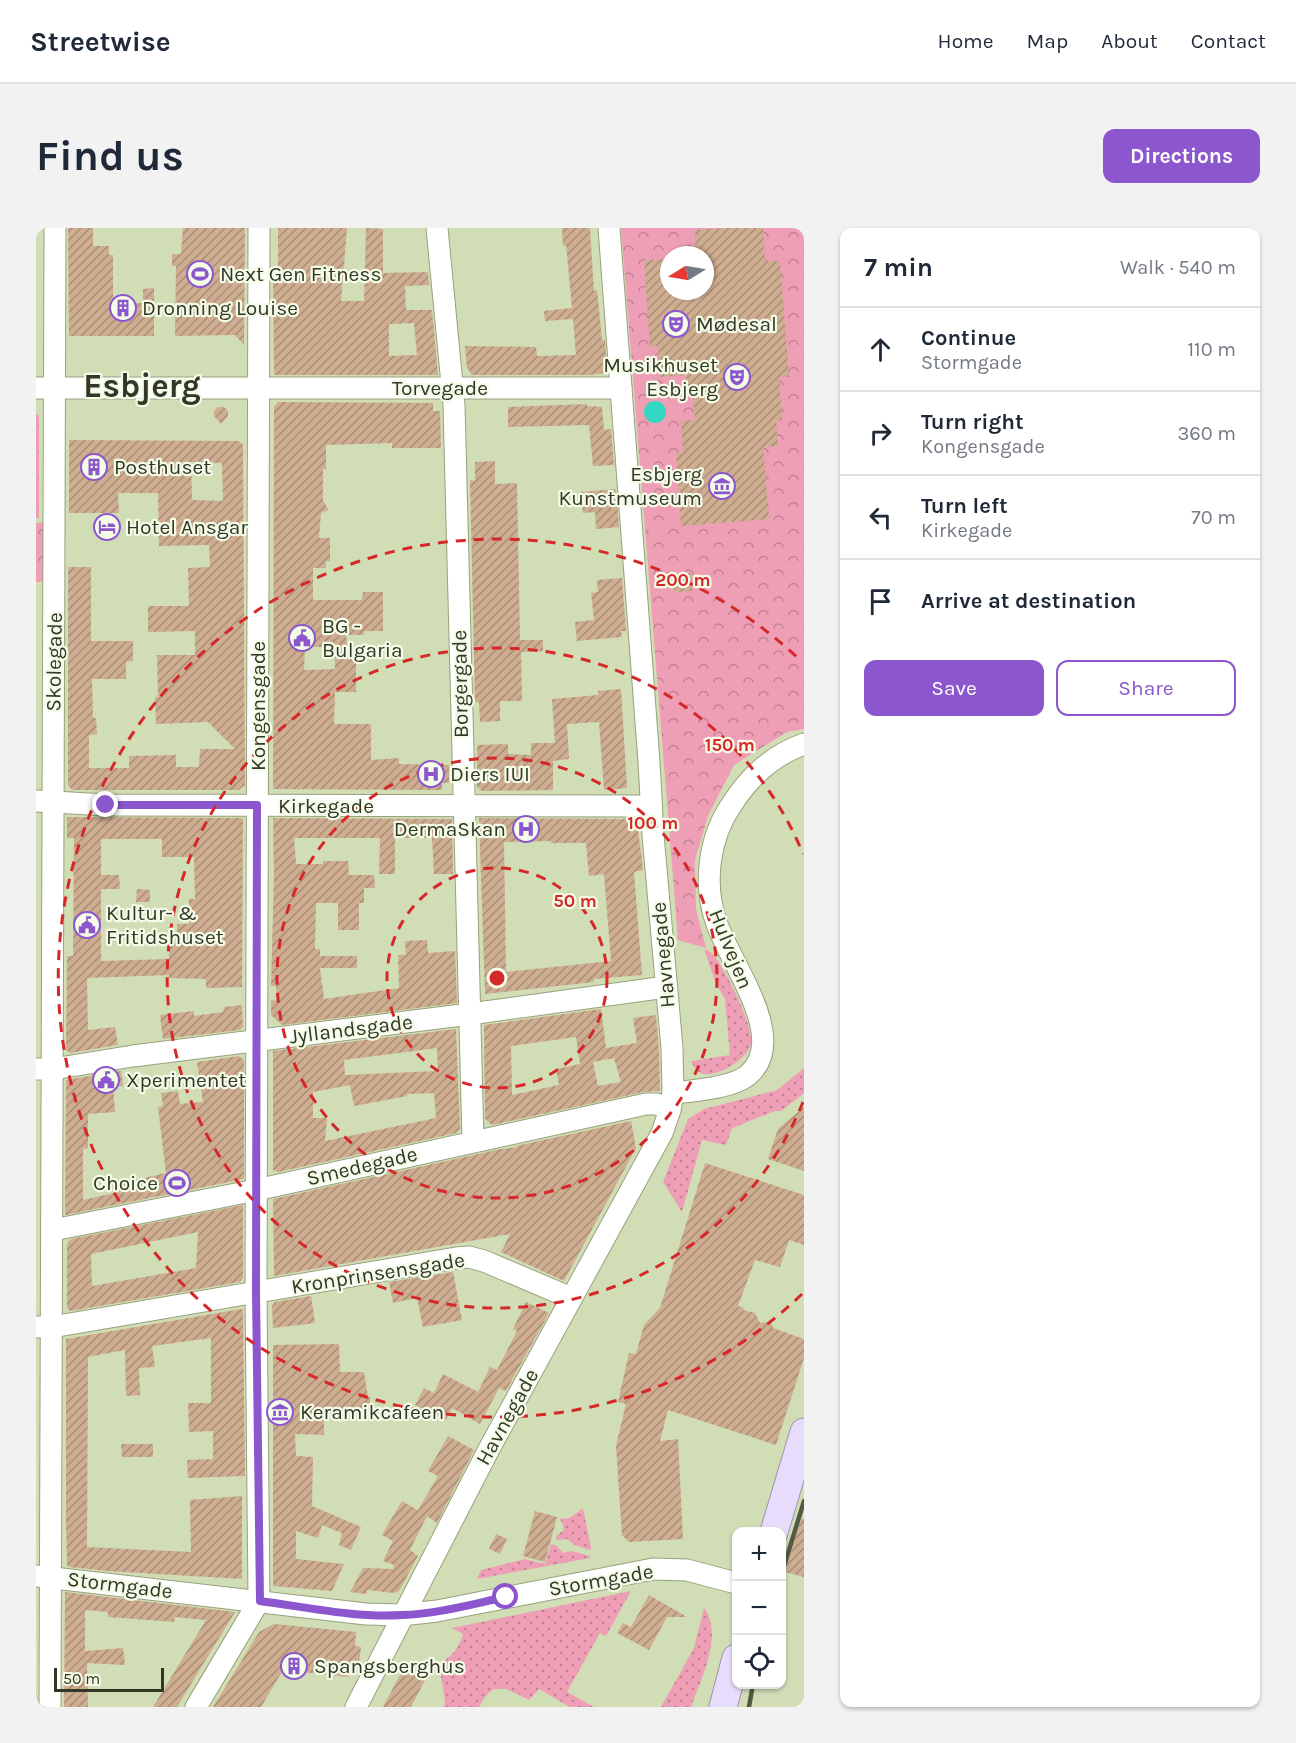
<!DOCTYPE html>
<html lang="en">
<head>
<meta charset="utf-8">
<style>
	:root { --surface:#fff; --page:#f2f2f3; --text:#1f2937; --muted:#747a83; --line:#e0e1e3; --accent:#8c56ce }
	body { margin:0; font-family:Karla,sans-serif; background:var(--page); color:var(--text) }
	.controls { position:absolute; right:18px; bottom:18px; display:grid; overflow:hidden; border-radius:12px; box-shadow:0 2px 4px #0004 }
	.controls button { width:54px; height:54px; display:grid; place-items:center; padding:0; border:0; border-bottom:2px solid var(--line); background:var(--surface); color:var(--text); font:30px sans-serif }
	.compass { position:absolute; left:624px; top:18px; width:54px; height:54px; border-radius:50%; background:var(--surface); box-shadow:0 2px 4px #0004; rotate:259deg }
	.scale { position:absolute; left:18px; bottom:15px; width:110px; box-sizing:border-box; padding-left:6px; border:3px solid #323727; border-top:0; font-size:16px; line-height:21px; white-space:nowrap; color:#323727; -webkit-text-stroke:4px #f4fbe7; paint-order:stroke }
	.stop { position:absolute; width:18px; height:18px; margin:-14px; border:4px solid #8c56ce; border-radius:50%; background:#fff }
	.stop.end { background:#8c56ce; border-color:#fff; box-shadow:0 2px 6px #0008 }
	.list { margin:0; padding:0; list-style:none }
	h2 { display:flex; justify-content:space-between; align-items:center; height:78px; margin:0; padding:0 24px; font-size:26px }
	h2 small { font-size:20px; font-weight:400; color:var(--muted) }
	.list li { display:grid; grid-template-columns:39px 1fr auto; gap:18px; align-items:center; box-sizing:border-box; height:84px; padding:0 24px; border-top:2px solid var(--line) }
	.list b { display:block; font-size:22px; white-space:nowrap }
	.list p { margin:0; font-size:20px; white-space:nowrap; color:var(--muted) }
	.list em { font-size:20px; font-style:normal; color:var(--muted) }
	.actions { display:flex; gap:12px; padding:18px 24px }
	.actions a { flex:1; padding:14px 0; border:2px solid var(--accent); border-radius:12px; text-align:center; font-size:21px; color:var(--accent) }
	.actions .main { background:var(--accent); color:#fff }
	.icon { flex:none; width:33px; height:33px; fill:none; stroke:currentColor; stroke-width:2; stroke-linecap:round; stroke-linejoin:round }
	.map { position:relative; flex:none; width:768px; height:1479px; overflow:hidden; border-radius:12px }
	header { display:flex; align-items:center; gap:36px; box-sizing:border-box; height:84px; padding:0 30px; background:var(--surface); border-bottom:2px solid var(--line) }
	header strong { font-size:28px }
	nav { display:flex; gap:33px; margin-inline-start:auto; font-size:21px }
	.intro { display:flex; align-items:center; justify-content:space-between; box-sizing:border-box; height:144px; padding:0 36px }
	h1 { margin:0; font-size:42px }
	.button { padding:15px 27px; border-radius:12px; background:var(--accent); color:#fff; font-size:21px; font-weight:700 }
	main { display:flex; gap:36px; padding:0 36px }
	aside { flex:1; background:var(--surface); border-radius:12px; box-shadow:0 2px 4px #0004 }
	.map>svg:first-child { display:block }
</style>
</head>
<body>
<header>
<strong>Streetwise</strong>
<nav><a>Home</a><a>Map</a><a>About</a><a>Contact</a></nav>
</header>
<div class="intro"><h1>Find us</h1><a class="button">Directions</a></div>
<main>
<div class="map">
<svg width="768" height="1479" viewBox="0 0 768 1479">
	<defs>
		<pattern id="grass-dots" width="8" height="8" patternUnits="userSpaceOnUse" patternTransform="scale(1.5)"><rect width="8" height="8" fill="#ef9fb5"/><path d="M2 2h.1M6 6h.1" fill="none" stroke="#c28293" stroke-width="1.8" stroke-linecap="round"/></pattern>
		<pattern id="park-crowns" width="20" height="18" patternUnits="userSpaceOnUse" patternTransform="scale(1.5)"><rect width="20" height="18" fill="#ef9fb5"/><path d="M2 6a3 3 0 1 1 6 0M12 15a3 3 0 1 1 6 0" fill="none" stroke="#c28293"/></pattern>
		<pattern id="building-hatch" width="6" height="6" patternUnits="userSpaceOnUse" patternTransform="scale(1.5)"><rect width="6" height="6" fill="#cfad91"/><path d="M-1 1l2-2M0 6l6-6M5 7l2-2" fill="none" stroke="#a98e76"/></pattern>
	</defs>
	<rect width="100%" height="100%" fill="#d0ddb5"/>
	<!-- grass -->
	<g fill="url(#grass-dots)">
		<path d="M668 721C672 723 677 725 679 729 690 743 721 803 714 819 708 833 677 853 663 844 659 841 657 837 655 833L694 827 689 771 680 756Z"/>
		<polygon points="768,840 768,865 745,883 739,883 696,900 690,917 666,912 646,984 627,954 652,891 668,881 741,862"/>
		<polygon points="547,1280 555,1319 554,1322 538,1317 532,1311 520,1312 521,1307 527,1303 528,1299 524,1291 534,1290"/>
		<polygon points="515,1316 521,1318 527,1325 536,1323 554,1328 554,1330 441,1351 445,1342 489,1331 509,1336"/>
		<path d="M595 1363 570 1408 564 1405 531 1464 558 1479H534L503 1461 493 1472C471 1461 457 1450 443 1479H408L409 1474 403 1436C416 1429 423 1420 427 1406L416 1400Z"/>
		<path d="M668 1380C688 1406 665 1451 655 1479H625L658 1420Z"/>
	</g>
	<!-- park -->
	<g fill="url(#park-crowns)" fill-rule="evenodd">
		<path d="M585 0H768V501L751 504 698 537 672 588 659 632 660 681 670 720 642 712ZM633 27H669V63H633Z"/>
		<polygon points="0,186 3,188 3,290 0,290"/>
		<rect x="0" y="295" width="8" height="59"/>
	</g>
	<!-- water -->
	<circle fill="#32d6c1" cx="619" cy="184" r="11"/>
	<!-- building -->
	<g fill="url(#building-hatch)" fill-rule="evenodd">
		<polygon points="32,0 57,0 57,18 73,18 73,27 77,27 77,76 107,75 107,61 118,60 118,108 33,108"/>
		<polygon points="147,0 209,0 208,117 199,107 139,108 140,38 136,38 136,26 145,26"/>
		<path d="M242 0H311L305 73H328L330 0 347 1V45L392 44 393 57 369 58 370 82H396L402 147H238L237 46H242ZM378 95 381 127 353 128V96Z"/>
		<polygon points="526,0 554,0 558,63 561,62 566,112 569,112 571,145 553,147 436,147 431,140 429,118 500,119 501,128 540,127 537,91 509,93 508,83 536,80 530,17 527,18"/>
		<polygon points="690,0 727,0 729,34 744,33 753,149 743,149 746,192 740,193 742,218 727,219 733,291 645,298 640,225 647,225 645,193 659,192 657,169 651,165 650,147 624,149 622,118 614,119 608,32 633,31 633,63 669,63 669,27 660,27 659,2"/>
		<path d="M242 174 397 175V183H404L405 220H356V215L290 217V241H287V273L293 282 285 285 283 310H294V333H290V340H277V372H326L327 364H347V403H328V407H310L313 431H320V464H299L298 496H335V532L363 530V536L413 537V555H406V562L237 561 238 179ZM269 419H299V441L268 442Z"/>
		<polygon points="551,176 551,178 566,179 568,202 575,201 578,237 557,238 553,197 472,199 472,179"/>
		<polygon points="182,179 188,179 192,183 192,188 185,196 178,188 178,183"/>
		<path d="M33 212 203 213 207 217 209 557 203 562H36L32 557V339H55V413H97V433L90 434V451H56L57 490H60L61 506 53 507V540H93V528L140 527V539H163L164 521H199L172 494 120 496 119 469H122L121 427H159V403L112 404V378H153L152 340 174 339 173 317 123 318 122 265H82L83 285H33ZM155 234 186 235 187 273 156 272Z"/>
		<polygon points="459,233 459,256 481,255 484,412 507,412 507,423 485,424 486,473 464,473 464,493 444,494 443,474 439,474 434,252 439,253 439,234"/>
		<polygon points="580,261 583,299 560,301 559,284 547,285 545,264"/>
		<polygon points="655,345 656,363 638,364 637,346"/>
		<polygon points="586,350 590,403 585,403 586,409 541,413 539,394 558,392 555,365 562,364 561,352"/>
		<polygon points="585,461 591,560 568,562 563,494 531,496 533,531 517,533 517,562 446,563 441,559 441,517 472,516 472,526 495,527 495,515 519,515 516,471 562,467 562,463"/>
		<path d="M31 589 207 590 206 759 170 760V751L133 750V747L51 750 52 802 79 799 82 817 34 825 30 822 31 728H37L38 610H31ZM65 611H126V629H158L159 671H153V696H141V710L133 718V731L65 733V661H84L83 647H65Z"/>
		<polygon points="237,590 416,591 417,646 398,646 396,610 359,610 359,646 343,646 344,610 258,610 260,636 287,636 287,633 312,633 313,647 338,647 339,660 328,660 328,675 323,675 323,702 302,702 302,675 280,675 279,721 284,721 284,728 321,728 321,740 284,740 288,771 363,760 362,727 370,727 369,713 391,712 392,725 419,723 421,775 246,797 235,787 235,773 241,772 240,758 235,758 238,647"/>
		<path d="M443 590 588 591 596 593 602 603 606 631 607 642 598 644 606 747 558 751V754L449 766ZM515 613V615H550L553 648 568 646 575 733 470 744 468 614Z"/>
		<polygon points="101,661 114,662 114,674 100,674"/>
		<polygon points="206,777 207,799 204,802 127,811 124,787 158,783 158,788 187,784 188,779"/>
		<path d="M565 781 570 820 601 815 597 790 620 787 623 821 624 861 623 863 607 864 456 897 449 891 448 797ZM540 809 544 836 520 841 523 857 476 867 475 818ZM578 830 585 854 562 858 557 834Z"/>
		<path d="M420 801 424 901 420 905 242 944 237 942V823ZM401 820 402 843 309 847 308 832ZM314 857 318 878 371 868V866L398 865 400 890 289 913 291 890H277V864Z"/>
		<polygon points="203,828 208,832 208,951 29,987 30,852 85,843 87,858 77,859 79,884 52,886 52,920 47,921 47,972 83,964 81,956 130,945 122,879 127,878 125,865 142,863 144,876 167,874 161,834"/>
		<polygon points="768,879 768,943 732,931 742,901"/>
		<polygon points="595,893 600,920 528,1053 465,1024 474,1006 238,1048 237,971 465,921 482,919 480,918"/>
		<polygon points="669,935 768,967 768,1017 753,1012 744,1039 719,1032 702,1078 708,1080 707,1082 719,1085 724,1095 735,1094 737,1100 768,1111 768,1130 740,1217 632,1182 624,1213 642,1211 647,1311 593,1314 586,1307 580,1218 590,1176 582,1174 593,1125 600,1126 608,1097 624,1080"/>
		<path d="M207 977V1050L204 1054 34 1083 31 1080V1015L35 1011ZM162 1004 160 1040 56 1058 55 1026Z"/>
		<polygon points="417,1044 426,1092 387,1099 381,1070 357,1075 353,1054"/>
		<polygon points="275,1068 279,1095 237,1100 236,1078 239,1074"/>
		<polygon points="490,1074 513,1085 470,1163 463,1160 444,1196 416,1180 410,1192 379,1177 388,1160 398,1165 407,1146 442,1164 454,1139 461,1142 481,1103 477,1101"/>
		<polygon points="205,1081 207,1082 209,1248 152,1250 151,1232 177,1231 177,1203 153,1204 152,1175 175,1175 175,1110 116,1118 119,1139 103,1140 104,1167 90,1168 89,1122 52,1129 51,1319 155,1324 154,1272 206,1268 206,1351 72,1343 33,1339 31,1337 30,1294 30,1111"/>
		<polygon points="303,1116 304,1144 328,1144 332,1169 334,1169 334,1182 288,1183 288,1207 259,1206 260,1228 277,1229 276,1278 325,1299 315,1322 303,1317 306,1305 286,1297 282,1310 260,1303 260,1331 308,1336 296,1363 237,1358 237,1117"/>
		<polygon points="412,1208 438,1222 401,1295 391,1288 374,1322 382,1328 363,1363 358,1365 331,1362 331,1366 314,1364 327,1340 357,1341 358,1337 347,1333 357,1313 346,1307 366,1273 390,1287 382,1282 402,1248 392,1243"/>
		<polygon points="85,1216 117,1216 117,1229 86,1229"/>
		<polygon points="499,1283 521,1289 509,1334 487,1328"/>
		<polygon points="765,1291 768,1291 768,1349 749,1344"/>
		<polygon points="460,1306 471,1311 464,1326 453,1321"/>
		<polygon points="29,1364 199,1384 141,1479 117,1479 170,1392 139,1389 138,1394 72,1389 72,1384 49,1382 49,1423 87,1420 89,1437 51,1435 52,1479 28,1479"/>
		<polygon points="613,1367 651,1389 631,1389 613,1422 581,1405 587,1395 595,1399"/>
		<polygon points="238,1396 320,1404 319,1418 325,1419 323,1435 315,1434 313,1449 247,1442 225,1479 177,1479 223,1404"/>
		<polygon points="366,1443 374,1446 375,1443 390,1450 375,1479 347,1479"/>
	</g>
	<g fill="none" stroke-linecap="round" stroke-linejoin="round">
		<defs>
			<g id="minor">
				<polyline points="401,0 418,177 437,913"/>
				<polyline points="0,160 585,160"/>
				<polyline points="0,573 70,577 615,578"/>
				<polyline points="0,841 17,841 97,828 434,786 630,759"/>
				<path d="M637 865C656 863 697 860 712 847 755 811 692 733 680 693 667 655 673 609 696 576 714 548 737 527 768 516"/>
				<polyline points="17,1002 220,962 610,876 621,876 634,882"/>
				<polyline points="0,1099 16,1099 420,1030 433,1029 448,1033 535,1070"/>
				<polyline points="0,1348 330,1386 366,1387 401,1383 617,1341 651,1342 700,1355"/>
				<path d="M14 1479C17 986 18 493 19 0"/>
				<polyline points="160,1479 223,1373 220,1064 223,0"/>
				<polyline points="320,1479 453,1221 626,905 634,882 637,865 636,820 617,607 613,534 573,0"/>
			</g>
			<g id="major">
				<polyline points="738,1304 768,1204"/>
				<polyline points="687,1479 700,1430"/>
			</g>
		</defs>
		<!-- minor casing -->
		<use href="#minor" stroke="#96a27c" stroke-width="23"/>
		<!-- major casing -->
		<use href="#major" stroke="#9e93b0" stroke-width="29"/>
		<!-- minor -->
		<use href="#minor" stroke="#fff" stroke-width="21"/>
		<!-- major -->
		<use href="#major" stroke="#e8dcfc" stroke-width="27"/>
		<!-- rail -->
		<g stroke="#535944" stroke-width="4.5">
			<polyline points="746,1345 768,1273"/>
			<polyline points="713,1479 717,1456"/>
		</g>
	</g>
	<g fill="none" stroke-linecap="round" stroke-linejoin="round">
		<!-- route -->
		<path stroke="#8c56ce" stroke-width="8" d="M70 577H221L220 1064 224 1373C270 1379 319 1390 366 1387 401 1386 436 1376 470 1369"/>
	</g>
	<!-- distance rings -->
	<g fill="none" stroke="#d62828" stroke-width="3" stroke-dasharray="10 8">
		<circle cx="461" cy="750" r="110"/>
		<circle cx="461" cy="750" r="220"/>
		<path d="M767 874A330 330 0 1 1 767 626"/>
		<path d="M766 1066A439 439 0 1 1 766 434"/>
	</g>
	<!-- icons -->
	<defs>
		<symbol id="stadium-ring" viewBox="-11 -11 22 22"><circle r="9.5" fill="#f4fbe7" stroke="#8c56ce" stroke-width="1.5"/><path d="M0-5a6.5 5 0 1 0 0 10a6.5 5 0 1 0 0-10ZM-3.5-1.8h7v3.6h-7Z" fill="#8c56ce"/></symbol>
		<symbol id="building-ring" viewBox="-11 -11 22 22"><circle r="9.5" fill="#f4fbe7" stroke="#8c56ce" stroke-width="1.5"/><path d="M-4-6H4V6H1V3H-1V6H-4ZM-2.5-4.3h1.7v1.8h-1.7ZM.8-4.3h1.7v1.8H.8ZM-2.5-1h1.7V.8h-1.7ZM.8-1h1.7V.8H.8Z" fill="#8c56ce"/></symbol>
		<symbol id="theatre-ring" viewBox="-11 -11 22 22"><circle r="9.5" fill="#f4fbe7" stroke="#8c56ce" stroke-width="1.5"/><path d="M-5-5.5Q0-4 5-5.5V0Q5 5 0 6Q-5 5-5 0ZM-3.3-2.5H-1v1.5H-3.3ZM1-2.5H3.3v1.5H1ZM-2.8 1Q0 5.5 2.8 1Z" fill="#8c56ce"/></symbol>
		<symbol id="museum-ring" viewBox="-11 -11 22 22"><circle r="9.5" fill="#f4fbe7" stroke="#8c56ce" stroke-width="1.5"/><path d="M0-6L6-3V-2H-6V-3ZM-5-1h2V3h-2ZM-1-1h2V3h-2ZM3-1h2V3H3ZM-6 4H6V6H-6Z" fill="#8c56ce"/></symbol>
		<symbol id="hotel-ring" viewBox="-11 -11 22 22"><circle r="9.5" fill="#f4fbe7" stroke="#8c56ce" stroke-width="1.5"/><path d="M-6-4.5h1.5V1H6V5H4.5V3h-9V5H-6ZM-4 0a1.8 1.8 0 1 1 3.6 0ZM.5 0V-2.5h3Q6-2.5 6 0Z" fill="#8c56ce"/></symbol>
		<symbol id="civic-ring" viewBox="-11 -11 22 22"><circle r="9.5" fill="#f4fbe7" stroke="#8c56ce" stroke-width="1.5"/><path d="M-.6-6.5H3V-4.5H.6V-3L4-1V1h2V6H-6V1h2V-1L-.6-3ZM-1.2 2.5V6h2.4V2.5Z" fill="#8c56ce"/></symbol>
		<symbol id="hospital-ring" viewBox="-11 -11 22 22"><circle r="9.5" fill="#f4fbe7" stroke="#8c56ce" stroke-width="1.5"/><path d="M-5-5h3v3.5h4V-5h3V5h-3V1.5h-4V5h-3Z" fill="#8c56ce"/></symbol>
	</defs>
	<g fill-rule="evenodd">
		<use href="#stadium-ring" x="149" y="31" width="30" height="30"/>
		<use href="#building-ring" x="72" y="65" width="30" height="30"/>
		<use href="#theatre-ring" x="625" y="81" width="30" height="30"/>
		<use href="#theatre-ring" x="686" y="134" width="30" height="30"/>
		<use href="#building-ring" x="43" y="224" width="30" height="30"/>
		<use href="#museum-ring" x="671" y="243" width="30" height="30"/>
		<use href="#hotel-ring" x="56" y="284" width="30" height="30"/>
		<use href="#civic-ring" x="251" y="395" width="30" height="30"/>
		<use href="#hospital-ring" x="380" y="531" width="30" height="30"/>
		<use href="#hospital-ring" x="475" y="586" width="30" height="30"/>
		<use href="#civic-ring" x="36" y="682" width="30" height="30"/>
		<use href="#civic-ring" x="55" y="837" width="30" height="30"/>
		<use href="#stadium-ring" x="126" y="940" width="30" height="30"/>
		<use href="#museum-ring" x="229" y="1169" width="30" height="30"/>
		<use href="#building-ring" x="243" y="1423" width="30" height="30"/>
	</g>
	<g text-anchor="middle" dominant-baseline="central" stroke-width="4.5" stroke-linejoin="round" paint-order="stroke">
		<!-- poi labels -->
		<g font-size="21" fill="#323727" stroke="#f4fbe7" text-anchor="start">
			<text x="184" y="46">Next Gen Fitness</text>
			<text x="106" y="80">Dronning Louise</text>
			<text x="660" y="96">Mødesal</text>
			<text x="682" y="137" text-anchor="end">Musikhuset<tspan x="682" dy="24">Esbjerg</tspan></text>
			<text x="78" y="239">Posthuset</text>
			<text x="666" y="246" text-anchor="end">Esbjerg<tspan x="666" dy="24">Kunstmuseum</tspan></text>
			<text x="90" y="299">Hotel Ansgar</text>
			<text x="286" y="398">BG -<tspan x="286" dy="24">Bulgaria</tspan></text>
			<text x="414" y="546">Diers IUI</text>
			<text x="470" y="601" text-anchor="end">DermaSkan</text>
			<text x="70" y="685">Kultur- &amp;<tspan x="70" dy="24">Fritidshuset</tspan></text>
			<text x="90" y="852">Xperimentet</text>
			<text x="122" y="955" text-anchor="end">Choice</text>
			<text x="264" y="1184">Keramikcafeen</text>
			<text x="278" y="1438">Spangsberghus</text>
		</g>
		<!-- street labels -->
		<g font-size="21" fill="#323727" stroke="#f4fbe7">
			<text x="404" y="160">Torvegade</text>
			<text transform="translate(18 434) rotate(-89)">Skolegade</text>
			<text transform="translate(424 456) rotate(-91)">Borgergade</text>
			<text transform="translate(222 478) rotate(-90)">Kongensgade</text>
			<text x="290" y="578">Kirkegade</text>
			<text transform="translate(695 721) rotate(68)">Hulvejen</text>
			<text transform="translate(627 727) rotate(-95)">Havnegade</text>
			<text transform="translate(315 801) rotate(-7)">Jyllandsgade</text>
			<text transform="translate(326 938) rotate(-13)">Smedegade</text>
			<text transform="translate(342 1045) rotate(-9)">Kronprinsensgade</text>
			<text transform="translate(471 1189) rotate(-61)">Havnegade</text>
			<text transform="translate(565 1352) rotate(-10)">Stormgade</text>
			<text transform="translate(84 1357) rotate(7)">Stormgade</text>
		</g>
		<!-- town labels -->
		<g font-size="33" font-weight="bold" fill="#323727" stroke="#f4fbe7">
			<text x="106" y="158">Esbjerg</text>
		</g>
	</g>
	<circle cx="461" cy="750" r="9" fill="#d62828" stroke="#f4fbe7" stroke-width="3"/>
	<g font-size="18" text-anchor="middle" font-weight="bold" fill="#d62828" stroke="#f4fbe7" stroke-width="4.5" stroke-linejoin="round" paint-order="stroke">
		<text x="647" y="358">200 m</text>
		<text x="694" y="523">150 m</text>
		<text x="617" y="601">100 m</text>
		<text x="539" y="679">50 m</text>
	</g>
</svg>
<div class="controls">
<button>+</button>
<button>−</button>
<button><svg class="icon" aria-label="locate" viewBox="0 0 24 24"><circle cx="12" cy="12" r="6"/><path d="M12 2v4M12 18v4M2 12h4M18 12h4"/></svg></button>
</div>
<svg class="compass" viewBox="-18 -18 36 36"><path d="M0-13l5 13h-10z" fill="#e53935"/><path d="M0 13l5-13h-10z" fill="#747a83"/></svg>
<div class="scale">50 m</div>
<div class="stop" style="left:470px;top:1369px"></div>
<div class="stop end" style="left:70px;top:577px"></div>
</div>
<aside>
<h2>7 min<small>Walk · 540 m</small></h2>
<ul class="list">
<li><svg class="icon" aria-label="ahead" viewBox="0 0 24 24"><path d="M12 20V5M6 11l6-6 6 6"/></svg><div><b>Continue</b><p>Stormgade</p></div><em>110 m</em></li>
<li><svg class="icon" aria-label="right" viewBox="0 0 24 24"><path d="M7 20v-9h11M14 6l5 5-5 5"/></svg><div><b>Turn right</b><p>Kongensgade</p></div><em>360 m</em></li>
<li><svg class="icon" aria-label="left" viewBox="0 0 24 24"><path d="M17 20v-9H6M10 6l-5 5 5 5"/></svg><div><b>Turn left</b><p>Kirkegade</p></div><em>70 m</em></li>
<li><svg class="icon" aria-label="arrive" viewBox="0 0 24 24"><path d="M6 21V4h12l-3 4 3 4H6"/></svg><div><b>Arrive at destination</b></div></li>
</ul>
<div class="actions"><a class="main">Save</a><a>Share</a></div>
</aside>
</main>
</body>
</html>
